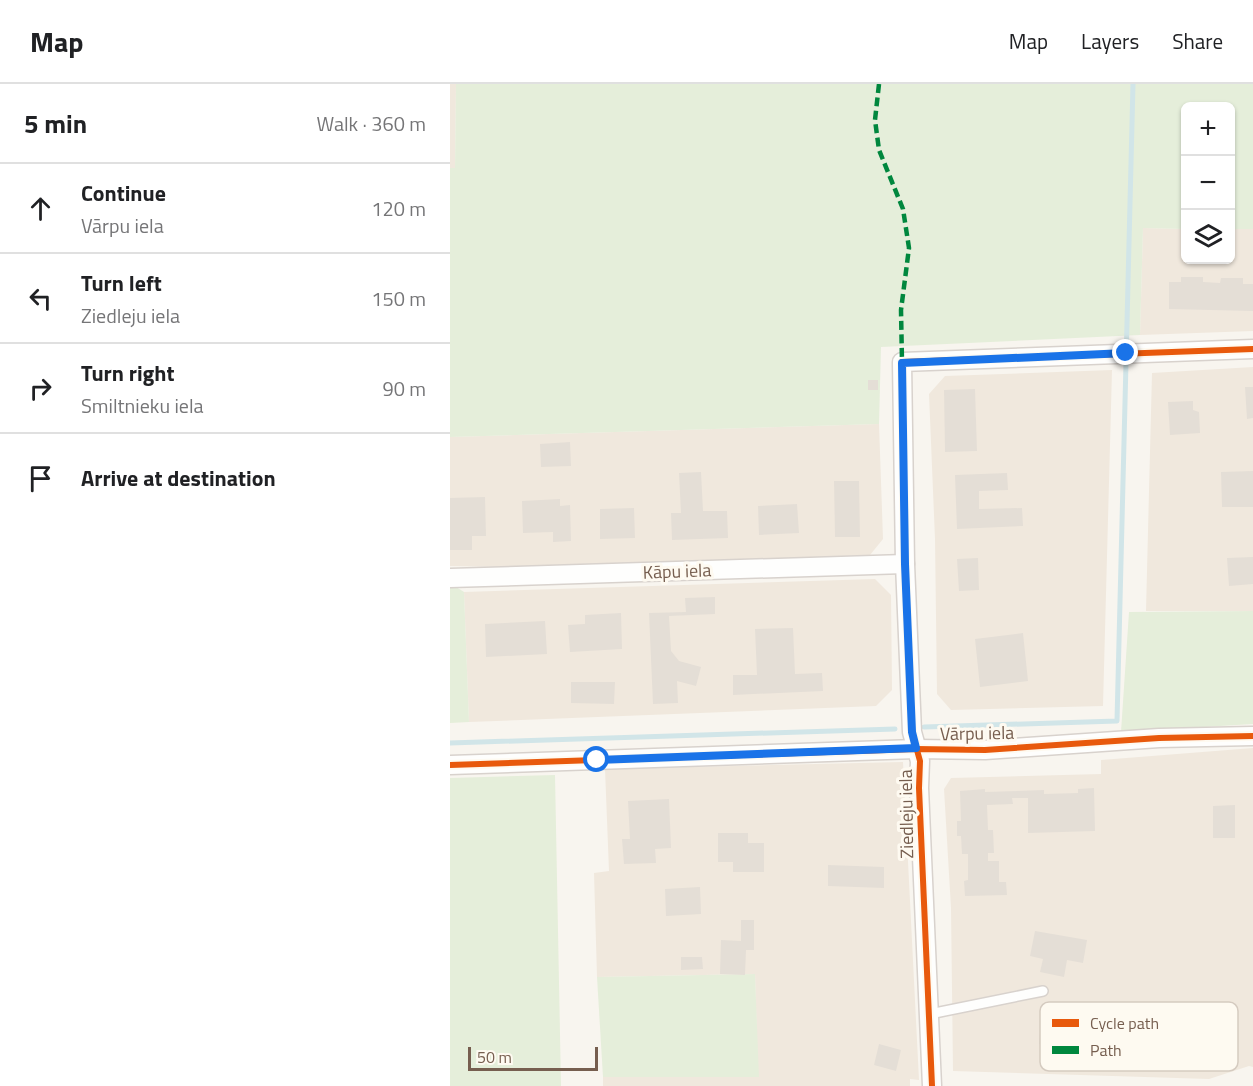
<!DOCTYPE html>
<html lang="en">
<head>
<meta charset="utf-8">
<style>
	:root { --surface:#fff; --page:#f6f6f6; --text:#202124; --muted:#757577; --line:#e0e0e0 }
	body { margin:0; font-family:"Titillium Web",sans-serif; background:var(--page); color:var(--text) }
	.controls { position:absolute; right:18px; top:18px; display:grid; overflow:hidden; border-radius:9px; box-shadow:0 2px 4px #0004 }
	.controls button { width:54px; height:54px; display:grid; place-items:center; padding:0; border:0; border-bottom:2px solid var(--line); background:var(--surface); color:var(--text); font:30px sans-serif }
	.scale { position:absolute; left:18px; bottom:15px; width:130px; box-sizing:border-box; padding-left:6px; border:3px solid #765e4f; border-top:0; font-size:16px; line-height:21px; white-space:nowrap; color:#765e4f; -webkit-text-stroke:4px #fefaf1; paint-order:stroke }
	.stop { position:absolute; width:18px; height:18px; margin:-14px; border:4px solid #1a73e8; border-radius:50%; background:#fff }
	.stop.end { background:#1a73e8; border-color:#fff; box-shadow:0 2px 6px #0008 }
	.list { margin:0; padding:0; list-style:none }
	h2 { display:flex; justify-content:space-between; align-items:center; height:78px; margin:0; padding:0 24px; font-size:26px }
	h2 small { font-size:20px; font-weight:400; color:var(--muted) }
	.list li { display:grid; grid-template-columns:39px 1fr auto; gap:18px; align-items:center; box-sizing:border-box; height:90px; padding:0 24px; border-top:2px solid var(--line) }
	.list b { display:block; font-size:22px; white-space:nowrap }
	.list p { margin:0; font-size:20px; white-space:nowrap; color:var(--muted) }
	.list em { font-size:20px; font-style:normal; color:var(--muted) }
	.icon { flex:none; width:33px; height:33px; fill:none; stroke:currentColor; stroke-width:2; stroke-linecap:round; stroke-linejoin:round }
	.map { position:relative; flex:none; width:803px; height:1002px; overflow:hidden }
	header { display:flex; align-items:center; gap:36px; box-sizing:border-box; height:84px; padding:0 30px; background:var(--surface); border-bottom:2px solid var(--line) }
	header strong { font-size:28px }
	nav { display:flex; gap:33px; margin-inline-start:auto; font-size:21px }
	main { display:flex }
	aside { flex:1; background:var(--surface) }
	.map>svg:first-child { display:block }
</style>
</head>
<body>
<header>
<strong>Map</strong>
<nav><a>Map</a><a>Layers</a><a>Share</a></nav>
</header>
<main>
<aside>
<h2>5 min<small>Walk · 360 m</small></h2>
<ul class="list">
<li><svg class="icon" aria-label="ahead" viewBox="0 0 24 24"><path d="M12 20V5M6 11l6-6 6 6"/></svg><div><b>Continue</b><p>Vārpu iela</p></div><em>120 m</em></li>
<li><svg class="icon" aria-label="left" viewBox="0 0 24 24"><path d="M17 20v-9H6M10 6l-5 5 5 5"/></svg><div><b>Turn left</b><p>Ziedleju iela</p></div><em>150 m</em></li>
<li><svg class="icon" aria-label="right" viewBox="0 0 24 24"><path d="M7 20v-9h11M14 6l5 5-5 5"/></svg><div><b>Turn right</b><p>Smiltnieku iela</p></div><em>90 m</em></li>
<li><svg class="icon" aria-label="arrive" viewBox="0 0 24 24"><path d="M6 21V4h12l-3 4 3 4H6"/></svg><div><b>Arrive at destination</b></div></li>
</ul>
</aside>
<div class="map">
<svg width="803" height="1002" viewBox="0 0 803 1002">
	<rect width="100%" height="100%" fill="#f8f5ef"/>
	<!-- residential -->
	<g fill="#f0e8dd">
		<polygon points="0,0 6,0 5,84 0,84"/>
		<polygon points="693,144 735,145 736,176 780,176 781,145 803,145 803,247 690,251"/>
		<polygon points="803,283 803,527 696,527 702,289"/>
		<polygon points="662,286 653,622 501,626 487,610 485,455 479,310 495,292"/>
		<polygon points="429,340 433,455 420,471 290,477 54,483 0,482 0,353"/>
		<polygon points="425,495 441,511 442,606 426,622 19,638 14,508"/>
		<polygon points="803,664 803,983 799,982 759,995 503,987 501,824 494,705 501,694 651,690 651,676"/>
		<polygon points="453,678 469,996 460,995 460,1002 153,1002 153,993 308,993 305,890 147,893 144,789 159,787 155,685"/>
	</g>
	<!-- green -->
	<g fill="#e5eeda">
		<polygon points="6,0 803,0 803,145 781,145 780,22 736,22 735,145 693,144 690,251 431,263 429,340 0,353 0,84 5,84"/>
		<polygon points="0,499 14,508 19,638 0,639"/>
		<polygon points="803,527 803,640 671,648 679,528"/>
		<polygon points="105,691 111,1002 0,1002 0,694"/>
		<polygon points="305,890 309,993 153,993 147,893"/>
	</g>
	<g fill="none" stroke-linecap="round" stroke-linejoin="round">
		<!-- stream -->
		<g stroke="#d1e5e8" stroke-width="5">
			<polyline points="474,643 667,637 683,0"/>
			<polyline points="0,659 445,645"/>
		</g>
	</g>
	<!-- building -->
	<g fill="#e4ded6">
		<polygon points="731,193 753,193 753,198 770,199 771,194 793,194 793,200 803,200 803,227 719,225 719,198 731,198"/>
		<rect x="418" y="296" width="10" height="10"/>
		<polygon points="795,303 803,303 803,334 797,335"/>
		<polygon points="525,305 527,367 495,368 494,306"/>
		<polygon points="743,317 743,326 749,328 750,349 720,351 718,318"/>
		<polygon points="120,358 121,382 91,383 90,360"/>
		<polygon points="803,387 803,423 772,423 771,388"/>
		<polygon points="251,388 253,427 277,427 278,454 222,456 221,429 231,429 229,389"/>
		<polygon points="557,389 558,406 529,407 529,425 572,424 573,442 507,445 505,391"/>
		<polygon points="384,397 409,397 410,453 385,453"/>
		<polygon points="35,413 36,452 22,452 22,466 0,466 0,414"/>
		<polygon points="110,415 110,422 120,421 121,457 103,458 103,448 73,449 72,417"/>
		<polygon points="347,420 349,449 309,451 308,422"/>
		<polygon points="184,424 185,454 150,455 150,425"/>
		<polygon points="803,473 803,500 779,502 777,474"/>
		<polygon points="528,474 529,506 509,507 507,475"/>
		<polygon points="265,513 265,530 219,532 221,567 229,577 251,583 246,602 227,597 228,619 203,620 199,529 236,528 235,514"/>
		<polygon points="171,529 172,565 120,568 118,541 135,540 135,531"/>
		<polygon points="95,537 97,570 36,573 35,540"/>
		<polygon points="343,544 345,590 372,589 373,607 283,611 283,591 307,591 305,545"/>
		<polygon points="573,549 578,597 530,603 525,555"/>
		<polygon points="121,598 165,598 164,620 121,619"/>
		<polygon points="644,704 645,747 578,749 578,714 562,714 563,720 537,721 538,746 543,746 544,769 538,769 538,777 549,777 549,798 556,798 557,811 515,812 514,797 518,796 518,770 512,770 511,752 507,752 507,737 511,737 510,707 535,705 535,708 594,706 594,710 628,709 628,705"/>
		<polygon points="219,715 221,764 205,765 206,779 174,780 172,755 180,755 178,717"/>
		<polygon points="785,721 785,754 763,754 763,722"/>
		<polygon points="268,749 298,749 298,759 314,759 314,788 283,788 283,778 268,778"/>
		<polygon points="378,781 434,783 434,804 378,802"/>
		<polygon points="250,803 251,830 216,832 215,805"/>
		<polygon points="291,836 304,836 304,866 296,866 295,891 270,890 271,856 291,857"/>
		<polygon points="585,847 637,856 633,879 617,876 614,893 590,888 593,875 580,872"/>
		<polygon points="231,873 252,873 253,885 231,886"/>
		<polygon points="592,930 648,934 645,964 589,960"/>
		<polygon points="429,960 451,966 446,987 424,981"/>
	</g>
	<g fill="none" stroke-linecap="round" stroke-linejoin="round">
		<defs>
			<polyline id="service" points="480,930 593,907"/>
			<g id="minor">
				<polyline points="0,494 455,480"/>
				<polyline points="0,681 466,665 535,666 709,654 803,652"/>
				<polyline points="482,1002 469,704 470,677 462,648 455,480 452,278 803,265"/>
			</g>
		</defs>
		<!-- service casing -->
		<use href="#service" stroke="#d8d2cd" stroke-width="12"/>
		<!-- minor casing -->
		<use href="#minor" stroke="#d8d2cd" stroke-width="21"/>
		<!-- service -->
		<use href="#service" stroke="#fefefd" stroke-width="9"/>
		<!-- minor -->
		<use href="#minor" stroke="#fefefd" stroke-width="18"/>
		<!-- quiet -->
		<polyline stroke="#00873e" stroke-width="4.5" stroke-dasharray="9 4.5" stroke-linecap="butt" points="429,0 425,36 429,66 453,125 459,164 451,226 452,278"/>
		<defs>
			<g id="cycleway">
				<polyline points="0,681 466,665 535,666 709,654 803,652"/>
				<polyline points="482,1002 469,704 470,677 462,648 455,480 452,278 803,265"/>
			</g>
		</defs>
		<!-- cycleway casing -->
		<use href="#cycleway" stroke="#fefaf1" stroke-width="10"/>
		<!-- cycleway -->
		<use href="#cycleway" stroke="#e8590c" stroke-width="6"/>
	</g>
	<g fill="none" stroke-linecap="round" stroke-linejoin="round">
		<!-- route -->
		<polyline stroke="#1a73e8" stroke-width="8" points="147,676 466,664 462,648 455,480 452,279 676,269"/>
	</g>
	<g text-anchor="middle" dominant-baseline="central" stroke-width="6" stroke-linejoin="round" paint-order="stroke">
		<!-- street labels -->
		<g font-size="18" fill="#765e4f" stroke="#fefaf1">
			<text transform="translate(227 487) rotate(-2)">Kāpu iela</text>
			<text transform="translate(527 649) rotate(-1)">Vārpu iela</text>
			<text transform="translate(456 730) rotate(-91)">Ziedleju iela</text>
		</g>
	</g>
	<!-- legend -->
	<rect x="590" y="918" width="198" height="69" rx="9" fill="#fefaf1" stroke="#d5cbc0" stroke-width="1.5"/>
	<rect x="602" y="935" width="27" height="8" fill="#e8590c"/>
	<rect x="602" y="962" width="27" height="8" fill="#00873e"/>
	<g font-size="16" fill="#765e4f">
		<text x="640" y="945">Cycle path</text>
		<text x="640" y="972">Path</text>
	</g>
</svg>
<div class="controls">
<button>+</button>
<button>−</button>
<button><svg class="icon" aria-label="layers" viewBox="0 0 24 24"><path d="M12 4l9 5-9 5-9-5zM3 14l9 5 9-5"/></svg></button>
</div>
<div class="scale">50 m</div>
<div class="stop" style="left:147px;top:676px"></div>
<div class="stop end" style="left:676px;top:269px"></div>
</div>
</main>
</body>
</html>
